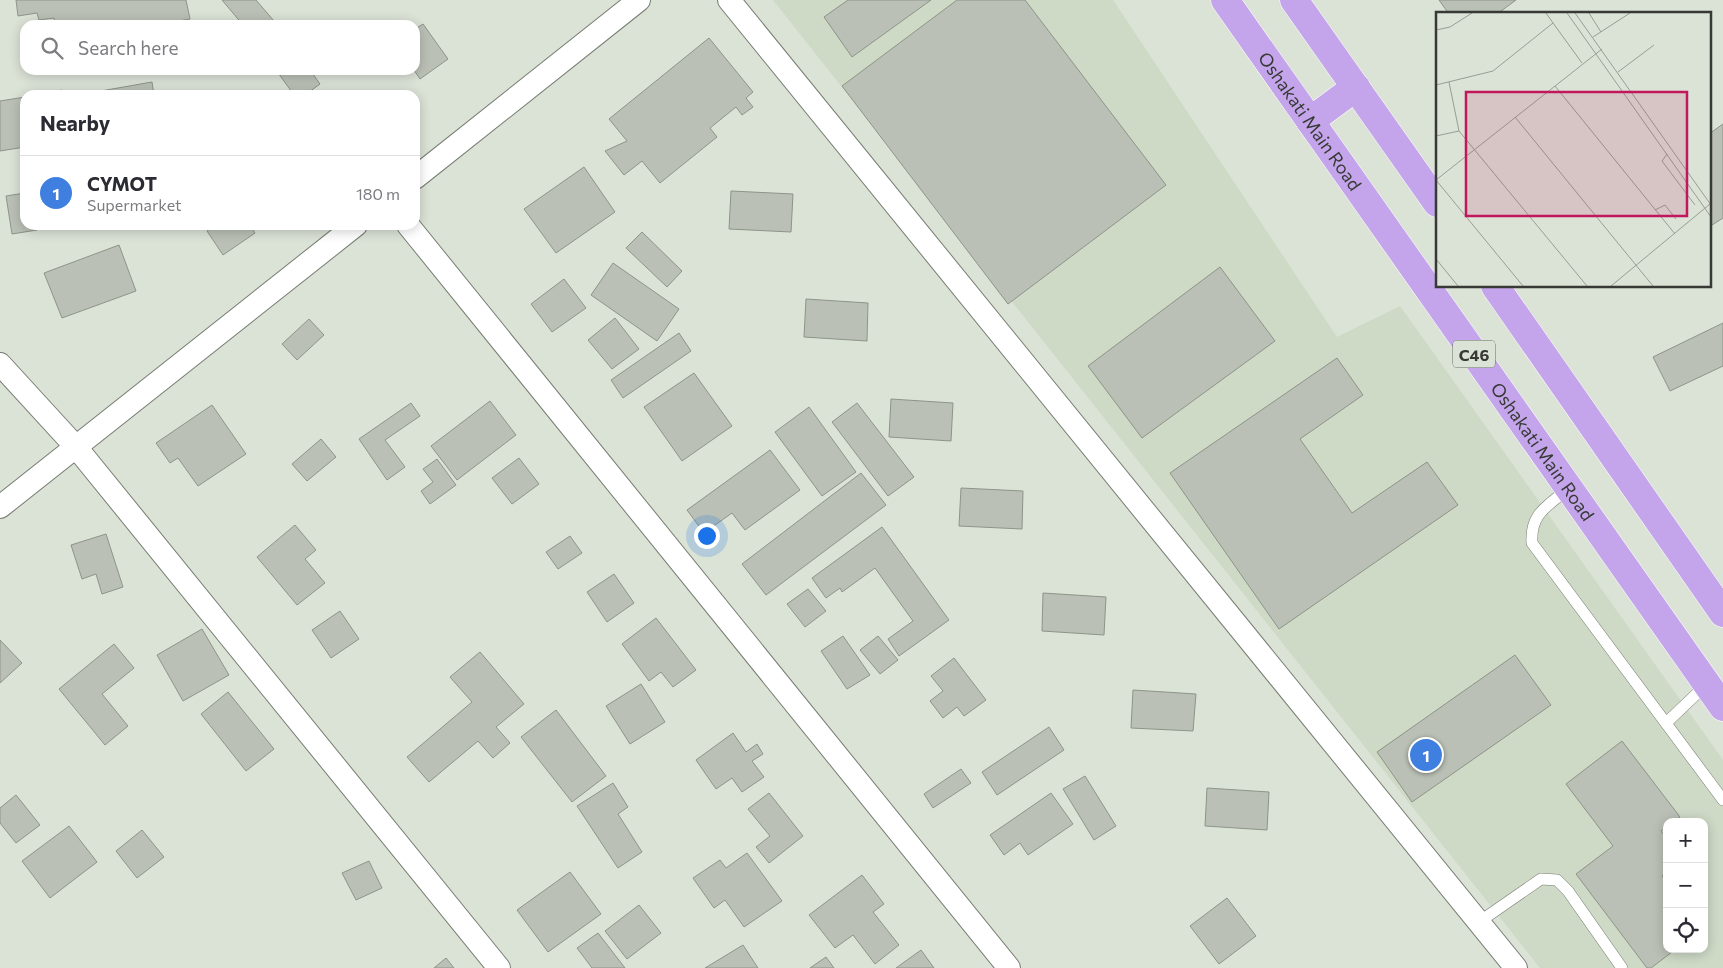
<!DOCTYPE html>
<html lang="en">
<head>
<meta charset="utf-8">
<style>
	:root { --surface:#fff; --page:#f7f7f7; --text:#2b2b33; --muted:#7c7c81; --line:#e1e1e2; --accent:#7c3aed }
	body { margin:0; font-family:Commissioner,sans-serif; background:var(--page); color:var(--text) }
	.controls { position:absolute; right:15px; bottom:15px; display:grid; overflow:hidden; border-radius:10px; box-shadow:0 2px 12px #0003 }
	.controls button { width:45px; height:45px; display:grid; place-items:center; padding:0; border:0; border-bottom:1px solid var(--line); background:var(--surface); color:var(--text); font:25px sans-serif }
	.you { position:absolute; left:706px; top:535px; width:18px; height:18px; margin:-12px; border:4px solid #fff; border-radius:50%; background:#1a73e8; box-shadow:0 0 0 8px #1a73e833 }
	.badge { display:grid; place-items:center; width:32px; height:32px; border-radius:50%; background:var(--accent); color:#fff; font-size:16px; font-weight:700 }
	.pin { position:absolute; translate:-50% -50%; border:2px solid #fff; box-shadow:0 1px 5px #0006 }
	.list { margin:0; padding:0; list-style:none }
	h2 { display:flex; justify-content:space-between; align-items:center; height:65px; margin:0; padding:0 20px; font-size:21px }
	h2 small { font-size:16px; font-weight:400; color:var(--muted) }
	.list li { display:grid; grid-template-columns:32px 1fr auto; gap:15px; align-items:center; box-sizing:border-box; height:75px; padding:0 20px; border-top:1px solid var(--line) }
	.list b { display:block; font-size:19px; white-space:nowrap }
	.list p { margin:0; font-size:16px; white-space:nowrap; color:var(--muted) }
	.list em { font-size:16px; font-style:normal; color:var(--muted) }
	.icon { flex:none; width:28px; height:28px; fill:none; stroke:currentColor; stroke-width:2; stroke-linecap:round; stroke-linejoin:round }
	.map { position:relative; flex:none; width:1723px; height:968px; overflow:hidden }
	.search { position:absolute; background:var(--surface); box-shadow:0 2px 12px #0003; left:20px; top:20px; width:400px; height:55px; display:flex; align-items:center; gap:12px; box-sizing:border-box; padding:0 18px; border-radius:15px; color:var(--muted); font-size:19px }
	.panel { position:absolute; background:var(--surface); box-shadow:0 2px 12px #0003; left:20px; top:90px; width:400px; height:140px; border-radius:15px }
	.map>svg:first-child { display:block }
</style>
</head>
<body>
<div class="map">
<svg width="1723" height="968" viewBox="0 0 1723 968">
	<rect width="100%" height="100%" fill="#dbe2d6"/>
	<!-- built -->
	<path fill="#ced9c6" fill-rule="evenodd" d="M773 0H1113L1337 337 1400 306 1723 760V968H1540ZM1667 822H1704V949H1667Z"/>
	<!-- building -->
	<g fill="#bac0b5" stroke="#8d9488">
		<polygon points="16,0 186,0 190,19 173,22 174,25 144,25 143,23 55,25 54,18 39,20 37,13 18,16"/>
		<polygon points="222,0 256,0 274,21 269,25 243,25"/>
		<polygon points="848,0 931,0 852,57 824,17"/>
		<polygon points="957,0 1025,0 1166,185 1008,304 842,86"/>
		<polygon points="1439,0 1516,0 1497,14 1449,14"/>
		<polygon points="423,24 448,59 420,79 414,70 415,29"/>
		<polygon points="709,38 753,92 746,98 753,107 742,115 736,107 710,128 717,137 660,183 642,161 624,175 605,151 627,141 609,119"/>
		<polygon points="276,70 310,70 320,84 305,95 294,95"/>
		<polygon points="152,82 154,95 78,95"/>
		<polygon points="62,90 63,95 34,95"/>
		<polygon points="25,97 25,147 0,151 0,101"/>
		<polygon points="1723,124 1723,218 1709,227 1709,134"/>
		<polygon points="584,167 615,212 556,253 524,209"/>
		<polygon points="731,191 793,194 791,232 729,229"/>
		<polygon points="25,193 25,225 37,225 37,230 12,234 6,196"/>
		<polygon points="216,225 250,225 255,233 223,255 207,231"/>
		<polygon points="642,232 682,271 667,287 626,248"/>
		<polygon points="119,245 136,291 62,318 44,273"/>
		<polygon points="613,263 679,309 657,341 591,295"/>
		<polygon points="1220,267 1275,341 1142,438 1088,366"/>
		<polygon points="564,279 586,308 552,332 531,304"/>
		<polygon points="806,299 868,303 867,341 804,337"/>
		<polygon points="615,318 639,349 612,369 588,340"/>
		<polygon points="309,319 324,335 297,360 282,344"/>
		<polygon points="1723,323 1723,366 1670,391 1653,357"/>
		<polygon points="679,333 691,351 623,398 611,380"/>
		<polygon points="1337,358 1363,395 1300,439 1352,513 1427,462 1458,505 1279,629 1170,473"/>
		<polygon points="694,373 732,426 682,461 644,407"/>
		<polygon points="891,399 953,403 951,441 889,437"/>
		<polygon points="490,401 516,435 457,480 431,446"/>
		<polygon points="411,403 420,416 385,440 405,467 387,480 359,439"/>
		<polygon points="857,403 914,477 888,496 832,422"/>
		<polygon points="212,405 246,454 198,486 178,458 170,463 156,443"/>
		<polygon points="809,407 856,472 822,496 775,432"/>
		<polygon points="321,439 336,457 307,481 292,464"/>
		<polygon points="770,450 800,490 745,530 732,513 704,533 687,510"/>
		<polygon points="519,458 539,484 512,504 492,478"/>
		<polygon points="437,459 456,485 430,504 421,491 433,482 423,469"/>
		<polygon points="861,473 886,505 766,595 742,564"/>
		<polygon points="961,488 1023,491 1022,529 959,526"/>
		<polygon points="295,525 316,550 305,559 325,583 297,605 257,557"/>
		<polygon points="882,527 949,620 899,656 888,639 913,621 875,568 842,592 840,588 826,598 812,578"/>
		<polygon points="106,534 123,587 102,594 96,574 82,579 71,545"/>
		<polygon points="570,536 582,553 558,569 546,552"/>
		<polygon points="614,574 634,603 607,622 587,592"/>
		<polygon points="808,589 826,611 805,627 787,604"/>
		<polygon points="1043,593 1106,597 1104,635 1042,631"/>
		<polygon points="340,611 359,639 331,658 312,630"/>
		<polygon points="656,618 696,670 673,687 661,672 649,681 622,644"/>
		<polygon points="202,629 229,675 183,701 157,655"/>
		<polygon points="843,636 870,675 847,689 821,651"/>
		<polygon points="878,636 898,660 880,674 860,650"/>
		<polygon points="0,640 22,663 0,683"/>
		<polygon points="114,644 134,668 102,694 128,726 105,745 59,689"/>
		<polygon points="480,652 524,704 496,727 510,743 493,758 478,741 429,782 407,757 472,702 450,677"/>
		<polygon points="1515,655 1551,705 1412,802 1377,752"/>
		<polygon points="954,658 986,700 964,716 957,707 943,718 930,701 943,691 931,676"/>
		<polygon points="641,684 665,722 630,744 606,706"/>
		<polygon points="1133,690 1196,694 1193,731 1131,728"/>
		<polygon points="228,692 274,749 246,771 201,714"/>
		<polygon points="556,710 606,776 572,802 521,737"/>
		<polygon points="1049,727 1064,750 997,795 982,772"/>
		<polygon points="733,733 746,752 757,744 763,754 752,761 764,777 742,792 732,778 716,789 696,760"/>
		<polygon points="1622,741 1680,817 1673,822 1667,822 1667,827 1661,831 1667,839 1667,873 1662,876 1667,882 1667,949 1676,949 1651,968 1647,968 1576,874 1613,846 1566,784"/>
		<polygon points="961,769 971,783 933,808 924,794"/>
		<polygon points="1085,776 1116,826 1094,840 1063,789"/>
		<polygon points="613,783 628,807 618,814 642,852 618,868 577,806"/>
		<polygon points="1207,788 1269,792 1267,830 1205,826"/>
		<polygon points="769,793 803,836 769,863 756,847 770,836 748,809"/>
		<polygon points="1051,793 1073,824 1028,855 1020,843 1004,855 990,835"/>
		<polygon points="16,795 40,825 16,843 0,823 0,808"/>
		<polygon points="69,826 97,862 50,898 22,861"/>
		<polygon points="142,830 164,857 137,878 116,851"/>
		<polygon points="747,853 782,901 744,927 725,900 714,908 693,878 720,860 726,868"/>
		<polygon points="369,861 382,888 356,900 342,873"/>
		<polygon points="570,872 601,914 548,952 517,910"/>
		<polygon points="862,875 884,904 873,912 899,945 875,964 853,935 835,948 809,915"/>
		<polygon points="1227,898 1256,936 1219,964 1190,926"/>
		<polygon points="639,905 661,933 627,959 605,931"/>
		<polygon points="598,933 625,968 592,968 577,948"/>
		<polygon points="743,945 758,968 705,968"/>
		<polygon points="921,950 934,968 896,968"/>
		<polygon points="826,957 834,968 810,968"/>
		<polygon points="446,958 454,968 434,968"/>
	</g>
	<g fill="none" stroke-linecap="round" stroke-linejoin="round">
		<defs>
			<g id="lane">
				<path d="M1569 488C1548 506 1530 513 1532 543L1723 800"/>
				<polyline points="1666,723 1707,684"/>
				<polyline points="1479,922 1541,879 1557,880 1568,891 1622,968"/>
			</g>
			<g id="street">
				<polyline points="729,0 1516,968"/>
				<polyline points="415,178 639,0"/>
				<polyline points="408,225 1009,968"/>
				<polyline points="0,364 76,447 499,968"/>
				<polyline points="0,507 356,225"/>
			</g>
			<g id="primary">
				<path id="s1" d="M1225 0 1723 707"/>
				<polyline points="1294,0 1437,203"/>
				<polyline points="1310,121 1356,87"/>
				<polyline points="1495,286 1723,613"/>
			</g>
		</defs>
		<!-- lane casing -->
		<use href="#lane" stroke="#777d72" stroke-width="12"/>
		<!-- street casing -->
		<use href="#street" stroke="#777d72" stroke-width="24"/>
		<!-- primary casing -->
		<use href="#primary" stroke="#fff" stroke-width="29"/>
		<!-- lane -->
		<use href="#lane" stroke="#fff" stroke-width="11"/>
		<!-- street -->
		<use href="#street" stroke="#fff" stroke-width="22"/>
		<!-- primary -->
		<use href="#primary" stroke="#c4a4eb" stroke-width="28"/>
	</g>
	<g text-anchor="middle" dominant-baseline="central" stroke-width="4" stroke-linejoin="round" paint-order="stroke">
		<!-- shield labels -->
		<rect fill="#dbe2d6" stroke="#686c65" stroke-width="1" x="1453" y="340.5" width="42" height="27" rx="4"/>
		<g font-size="16" font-weight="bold" fill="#363934">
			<text x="1474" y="354">C46</text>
		</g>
		<!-- street labels -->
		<g font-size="18" fill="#363934" stroke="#dbe2d6">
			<text stroke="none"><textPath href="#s1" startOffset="148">Oshakati Main Road</textPath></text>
			<text stroke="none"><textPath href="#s1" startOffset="552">Oshakati Main Road</textPath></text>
		</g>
	</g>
	<!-- overview -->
	<g transform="translate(1436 12)">
		<rect width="275" height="275" fill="#dbe2d6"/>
		<path fill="none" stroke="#999e95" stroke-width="1" d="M131 1 275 205M139 1 275 193M153 1 165 20M117 11 146 51M0 18 14 15 36 1M157 25 194 1M182 60 218 33M13 70 23 119M0 73 57 59 117 11 110 1M119 74 239 222M79 105 217 274M0 124 23 119 151 274M231 142 226 149 259 193M0 168 166 37M0 168 87 274M219 198 229 193 240 207M0 247 22 274M175 274 274 192"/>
		<path fill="#c2185b" fill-opacity="0.15" stroke="#c2185b" stroke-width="2.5" d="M30 80H251V204H30Z"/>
		<rect width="275" height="275" fill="none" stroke="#363934" stroke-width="2.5"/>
	</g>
</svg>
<div class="controls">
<button>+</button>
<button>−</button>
<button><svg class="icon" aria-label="locate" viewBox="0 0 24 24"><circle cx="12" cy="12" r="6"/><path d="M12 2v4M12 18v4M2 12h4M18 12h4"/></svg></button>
</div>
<div class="you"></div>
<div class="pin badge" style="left:1426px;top:755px;background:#3f7fe0">1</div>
<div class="search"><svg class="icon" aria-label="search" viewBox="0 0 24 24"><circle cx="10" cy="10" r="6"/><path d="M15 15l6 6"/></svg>Search here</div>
<section class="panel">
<h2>Nearby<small></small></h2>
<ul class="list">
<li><span class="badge" style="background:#3f7fe0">1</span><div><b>CYMOT</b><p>Supermarket</p></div><em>180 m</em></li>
</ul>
</section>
</div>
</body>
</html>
